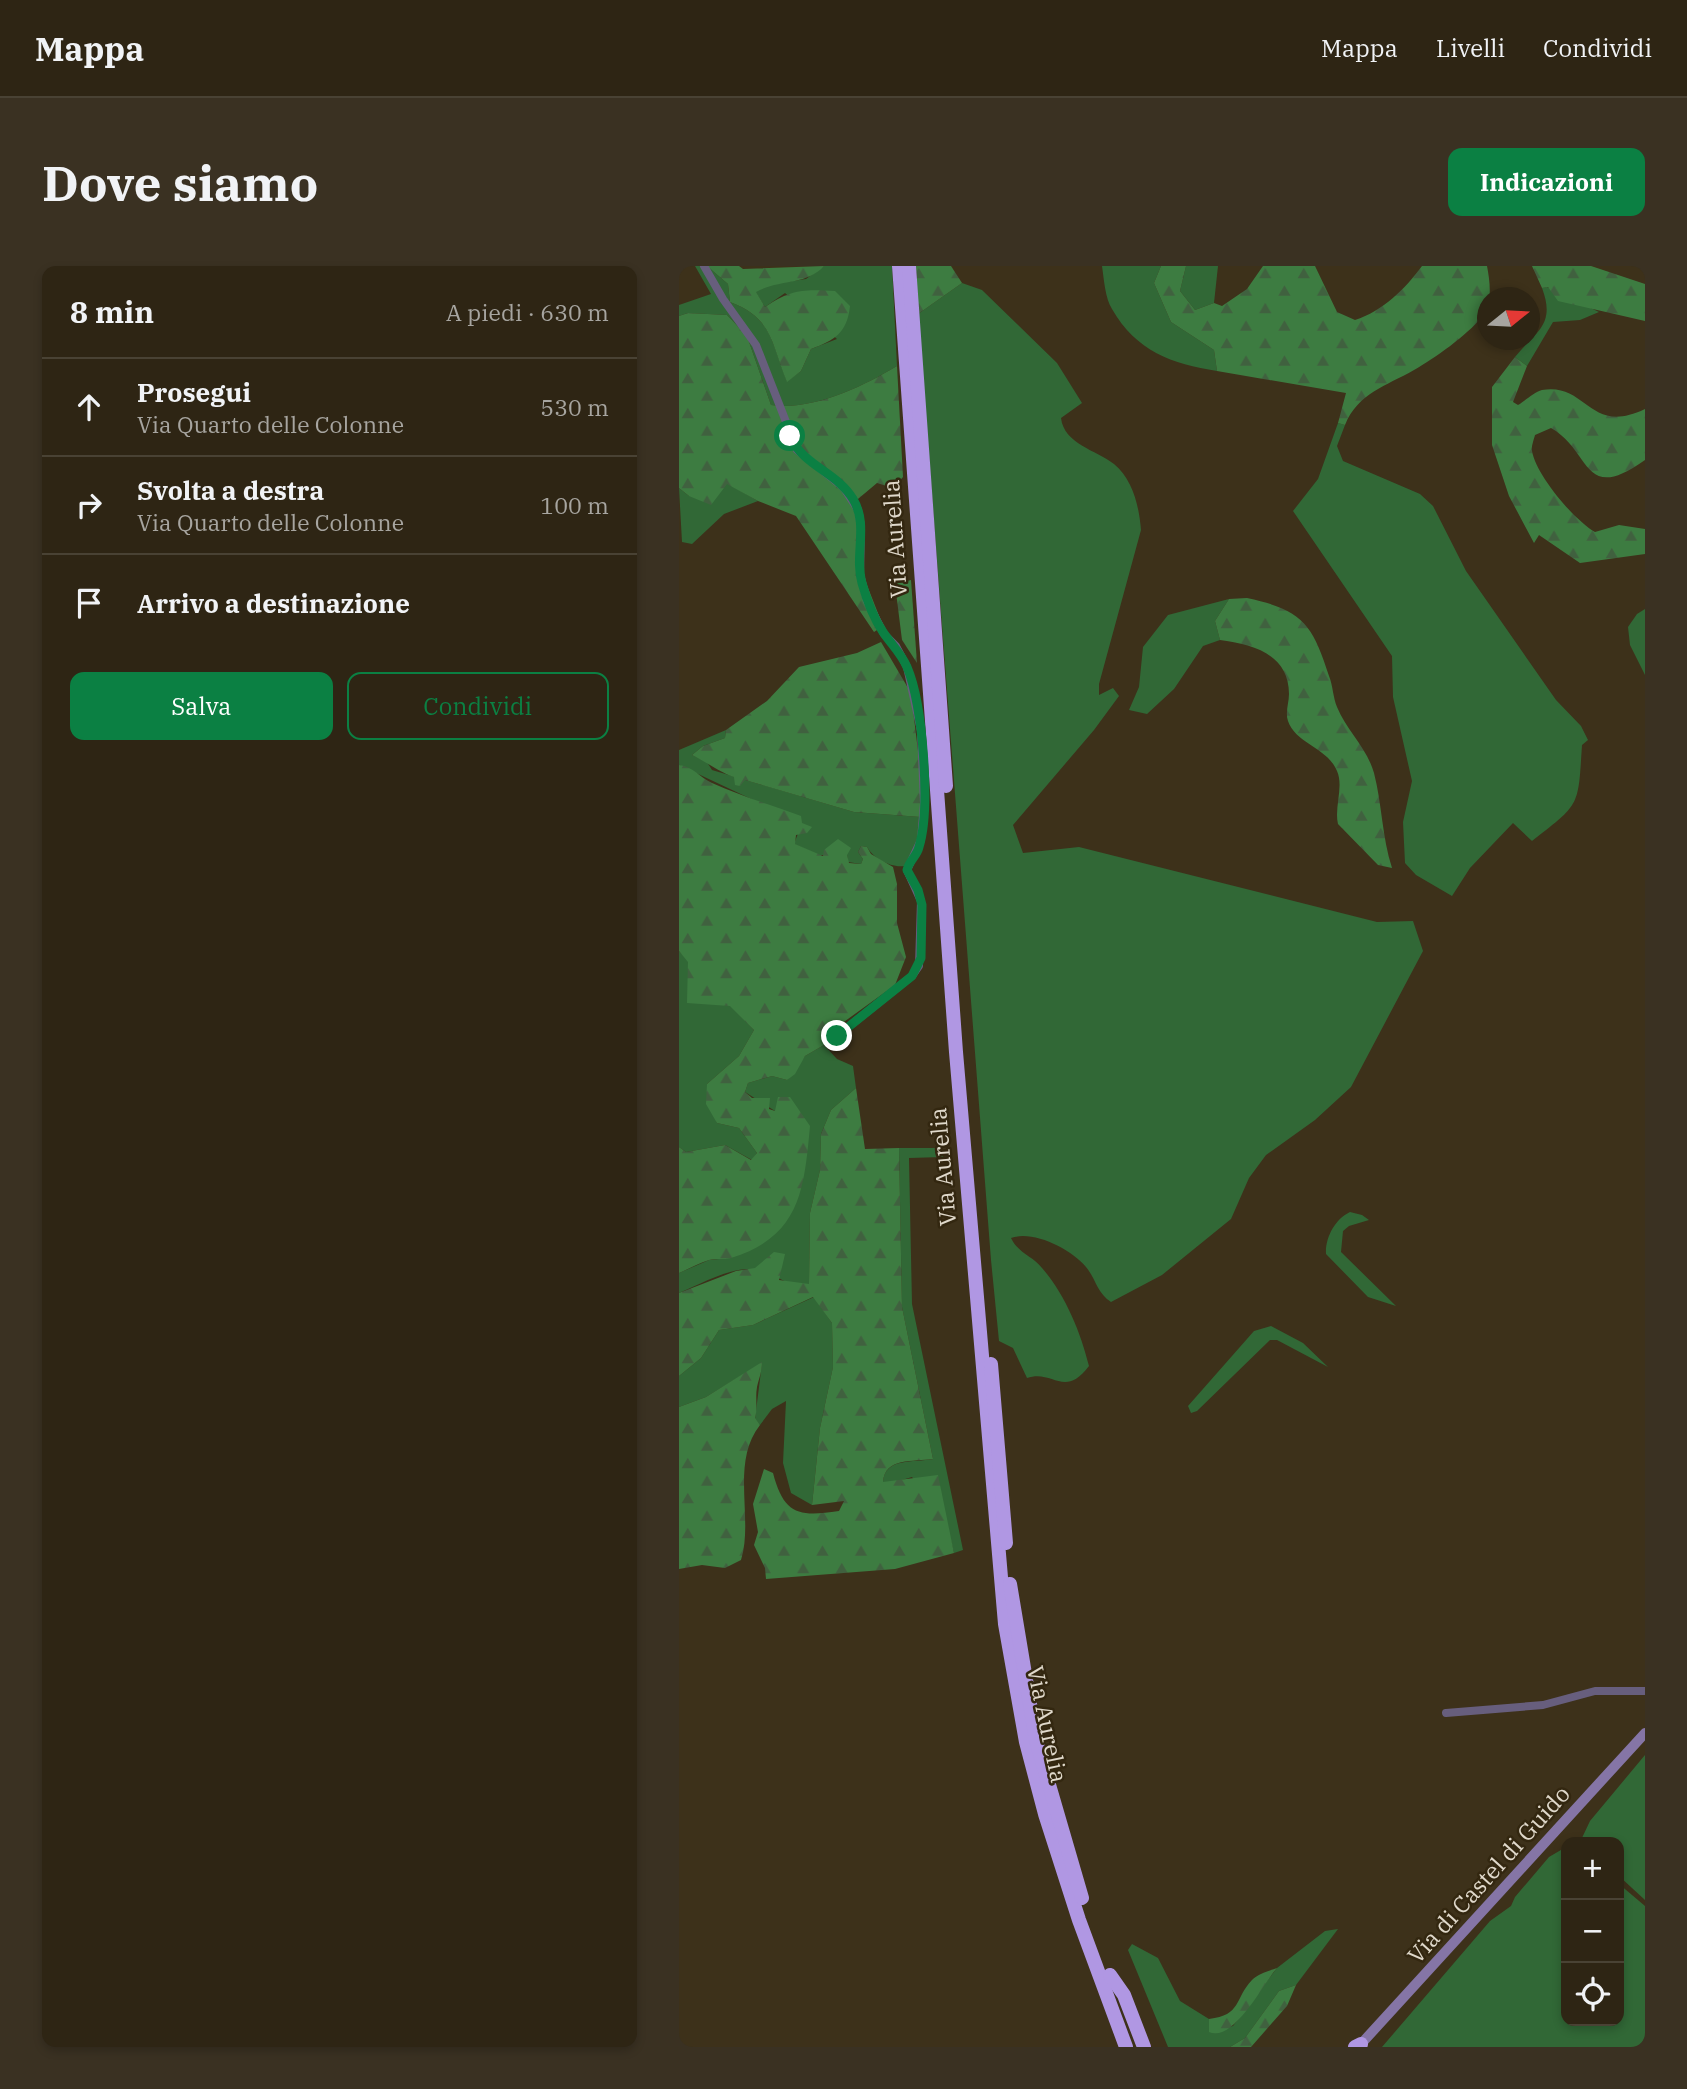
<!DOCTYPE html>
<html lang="it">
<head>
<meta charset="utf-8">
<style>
	:root { --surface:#2e2514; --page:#3a3122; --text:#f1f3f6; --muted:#a7a5a0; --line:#494234; --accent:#0b8043 }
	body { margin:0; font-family:"IBM Plex Serif",serif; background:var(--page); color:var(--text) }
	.controls { position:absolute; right:21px; bottom:21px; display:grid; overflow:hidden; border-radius:14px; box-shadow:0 4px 10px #0003 }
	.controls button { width:63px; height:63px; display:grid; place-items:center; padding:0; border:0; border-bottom:2px solid var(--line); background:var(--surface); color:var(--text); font:35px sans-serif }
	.compass { position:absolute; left:798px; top:21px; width:63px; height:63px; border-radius:50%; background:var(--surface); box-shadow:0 4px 10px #0003; rotate:72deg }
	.stop { position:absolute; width:21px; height:21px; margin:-16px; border:5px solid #0b8043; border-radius:50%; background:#fff }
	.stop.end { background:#0b8043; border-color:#fff; box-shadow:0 2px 7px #0008 }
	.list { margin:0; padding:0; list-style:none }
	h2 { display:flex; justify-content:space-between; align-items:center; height:91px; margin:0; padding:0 28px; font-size:30px }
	h2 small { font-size:23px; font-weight:400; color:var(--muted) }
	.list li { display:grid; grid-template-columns:46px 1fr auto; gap:21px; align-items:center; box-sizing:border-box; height:98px; padding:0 28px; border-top:2px solid var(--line) }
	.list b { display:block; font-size:26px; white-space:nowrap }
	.list p { margin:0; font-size:23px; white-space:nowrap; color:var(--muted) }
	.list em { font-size:23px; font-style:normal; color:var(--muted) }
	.actions { display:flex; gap:14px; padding:21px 28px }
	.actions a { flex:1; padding:16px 0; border:2px solid var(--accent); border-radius:14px; text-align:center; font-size:24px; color:var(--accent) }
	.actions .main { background:var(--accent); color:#fff }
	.icon { flex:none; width:38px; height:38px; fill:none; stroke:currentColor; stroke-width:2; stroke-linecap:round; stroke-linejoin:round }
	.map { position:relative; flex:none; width:966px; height:1781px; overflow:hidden; border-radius:14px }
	header { display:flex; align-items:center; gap:42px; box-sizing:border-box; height:98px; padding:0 35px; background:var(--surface); border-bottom:2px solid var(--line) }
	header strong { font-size:33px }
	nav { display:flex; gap:38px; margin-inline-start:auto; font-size:24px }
	.intro { display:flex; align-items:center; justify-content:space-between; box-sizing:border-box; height:168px; padding:0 42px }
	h1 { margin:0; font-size:49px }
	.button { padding:18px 32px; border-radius:14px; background:var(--accent); color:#fff; font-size:24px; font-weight:700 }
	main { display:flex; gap:42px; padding:0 42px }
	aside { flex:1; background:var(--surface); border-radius:14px; box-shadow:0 4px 10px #0003 }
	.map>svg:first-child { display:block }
</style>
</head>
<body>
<header>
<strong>Mappa</strong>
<nav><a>Mappa</a><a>Livelli</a><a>Condividi</a></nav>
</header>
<div class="intro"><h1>Dove siamo</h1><a class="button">Indicazioni</a></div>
<main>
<aside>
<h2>8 min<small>A piedi · 630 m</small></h2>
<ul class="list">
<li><svg class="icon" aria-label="ahead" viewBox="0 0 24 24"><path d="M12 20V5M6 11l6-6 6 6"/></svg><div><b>Prosegui</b><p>Via Quarto delle Colonne</p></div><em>530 m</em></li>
<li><svg class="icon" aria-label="right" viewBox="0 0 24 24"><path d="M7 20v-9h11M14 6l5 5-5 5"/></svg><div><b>Svolta a destra</b><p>Via Quarto delle Colonne</p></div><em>100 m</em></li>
<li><svg class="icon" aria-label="arrive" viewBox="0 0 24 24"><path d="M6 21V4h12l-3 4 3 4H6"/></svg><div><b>Arrivo a destinazione</b></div></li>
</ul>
<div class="actions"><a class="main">Salva</a><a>Condividi</a></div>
</aside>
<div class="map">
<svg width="966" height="1781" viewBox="0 0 966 1781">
	<defs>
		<pattern id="forest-firs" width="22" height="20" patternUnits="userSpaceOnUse" patternTransform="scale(1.75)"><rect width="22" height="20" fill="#3d7c41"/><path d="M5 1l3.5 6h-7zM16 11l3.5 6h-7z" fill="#40613f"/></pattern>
	</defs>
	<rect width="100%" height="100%" fill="#3d311a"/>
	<!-- grass -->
	<g fill="#316836">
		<path d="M16 0H28L49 18 51 36C94 52 92 77 108 115L122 105 132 83 158 73 106 27 86 41 76 25 93 18 127 13 145 0H213L218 100C183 121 133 145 92 139L68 70 48 49 9 47 0 50V39L32 28Z"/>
		<path d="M423 0H482L475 17 492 56 535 84 538 105C493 98 457 85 433 43 426 32 425 13 423 0Z"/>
		<polygon points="507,0 539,0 535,37 516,44 501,25"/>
		<path d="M283 17 303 24 378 97 403 137 382 152C385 178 417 184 435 198 454 214 460 240 462 264L420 418V429L434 422 440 430 415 464 334 559 344 587 400 581 698 656 734 655 744 685 672 821 636 854 587 889 570 912 552 953 483 1009 432 1036C418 1027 417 1013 407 1001 392 983 354 964 332 972 339 987 354 990 363 1002 386 1028 402 1067 410 1100 385 1133 374 1103 348 1112L334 1082 320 1075 312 994 239 48Z"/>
		<path d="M868 21 920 46 901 54 874 56 848 100 836 91C857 65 877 59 863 22Z"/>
		<path d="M659 157 666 159 658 180 664 195 741 228 754 240 787 305 877 434 902 460 909 474 903 479C899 541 902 537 853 575L834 557 791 602 773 630 737 609 726 597 724 556 733 515 714 431 713 390 614 245 639 213Z"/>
		<polygon points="48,217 79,235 45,248 13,278 3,276 0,222 10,230"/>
		<polygon points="550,333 536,355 541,374 524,380 495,423 468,448 450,444 460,421 464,381 489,349"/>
		<polygon points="966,343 966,409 951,379 949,361 958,348"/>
		<path d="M47 464 46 472 24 480 13 489 28 496 33 504 175 546 242 551 238 582 225 600C212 602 194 592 188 581L182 580 179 586 184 593 182 598 169 596 168 589H140L115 578 123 557 0 499V484Z"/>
		<polygon points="0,685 75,764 60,790 28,818 38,857 60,862 78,887 73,894 46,879 7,886 0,881"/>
		<path d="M145 779 158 793 174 800 177 822 152 844 142 868 141 904 131 947 130 1018C109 1024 92 1003 73 1003 49 1002 22 1018 0 1027V1007L30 994 49 992 96 845 66 826 69 817 93 810 108 814 126 790Z"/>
		<path d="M220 882H263L264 891 230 892 233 1038 284 1284 275 1287 268 1259 233 1211 213 1217 204 1216C206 1191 234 1197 254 1193L223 1041Z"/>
		<path d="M671 946 683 949 690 954 670 960 664 965 662 986 717 1040 689 1031 647 988C646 972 656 953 671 946Z"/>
		<polygon points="135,1031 153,1057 154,1101 141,1162 133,1239 112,1227 104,1197 107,1135 93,1143 81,1159 76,1153 83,1097 27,1131 0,1141 0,1110 22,1092 40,1064 74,1059"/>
		<polygon points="592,1060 624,1077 649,1101 598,1074 591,1074 518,1145 512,1147 509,1140 575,1065"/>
		<polygon points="966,1489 966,1634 940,1610 940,1576 902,1574 911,1555"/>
		<polygon points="887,1581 887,1755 940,1755 940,1618 966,1640 966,1781 703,1781 811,1655 832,1640 836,1631 870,1591"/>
		<polygon points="659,1663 617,1719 600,1725 566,1772 551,1781 489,1781 449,1684 453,1678 479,1692 501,1735 530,1753 530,1766 554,1760 598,1702 646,1665"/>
	</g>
	<!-- forest -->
	<g fill="url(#forest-firs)">
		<path d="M28 0H60L64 3 145 0C127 20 99 13 77 26L86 41C112 23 125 23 156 25L171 40C168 67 156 74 132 83L122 105 108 116C92 77 94 52 51 36L49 18Z"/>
		<polygon points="237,0 272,0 283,17 239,48"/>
		<path d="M482 0H507L501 25 516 44 535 37 543 40 568 23 584 0H636L658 46 676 54C704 45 726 23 743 0H808C811 16 814 37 803 51 787 70 756 92 735 104 707 120 679 127 666 159L659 157 667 127 538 105 535 84 492 56 475 17Z"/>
		<polygon points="853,0 912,0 966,18 966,55 879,35 869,21 863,22"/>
		<path d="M9 47 48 49 68 70 92 139C133 145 183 121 218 100L224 211 214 222 198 217 173 238 180 257 182 304 204 360 195 366 117 250 79 235 48 218 32 239 10 230 0 222V50Z"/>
		<path d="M836 91 848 100 834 136 839 139C846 135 855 126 863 124 908 116 910 170 966 143V194C903 239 913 185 872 162L856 169C855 173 852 181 853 185 857 209 895 254 916 266L940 259 966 263V288L901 297 860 269 855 277 830 230 813 179V121Z"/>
		<polygon points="232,314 238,397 223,374 216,318"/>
		<path d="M568 332C623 344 633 357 650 410 654 420 654 432 658 441 668 465 688 482 695 507 703 538 703 571 713 602L699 599 659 558C655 541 665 521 658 505 648 481 617 478 609 455 606 446 610 437 610 428 610 388 573 378 541 374L536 355 550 333Z"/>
		<path d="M202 376 232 427 242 510V551L175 546 66 514 61 520 56 519 55 511C38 505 28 496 13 489L24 480 46 472 47 464 88 435 120 401 178 387Z"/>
		<path d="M0 499C15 501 20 511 33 517 62 530 92 539 122 550L123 557 133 561 128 567 117 569 116 578 144 590 145 584 159 573 172 582 168 589 170 597 182 598 184 593 179 586 182 580 188 581 192 588 214 601 218 618V657L227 691 216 719 162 758 145 779 126 790 116 808 108 814 93 810 69 817 66 826 73 832H91L90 843 96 845 99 831H111L131 860C125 923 122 970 52 992 45 994 37 992 30 994 20 997 10 1003 0 1007V881L7 886 46 879 72 894 78 887 60 862 38 857 27 838 28 818 60 790 75 764 51 740 8 737 9 696 0 685Z"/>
		<path d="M177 822 186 883 220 882 223 1041 254 1193C234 1196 206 1191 204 1216L259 1209 275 1287 216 1303 87 1313 86 1302 75 1279 79 1266 74 1238 85 1203 94 1207C105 1249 120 1251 160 1245L165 1235 133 1239 141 1162 154 1101 153 1057 134 1031 74 1059 40 1064 22 1092 0 1110V1027L57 1005 76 1002 95 986 106 988 100 1014 130 1018 131 947 141 904 142 868 152 844Z"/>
		<path d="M83 1096C83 1106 80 1112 78 1121 76 1132 79 1142 76 1152L81 1159C51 1197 75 1253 62 1294L46 1302 23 1299 0 1303V1141L27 1131Z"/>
		<path d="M598 1702C584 1718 554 1777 530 1766V1753C563 1749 555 1733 573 1714 579 1708 589 1705 598 1702Z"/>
		<polygon points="617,1719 608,1740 572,1781 551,1781 566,1772 600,1725"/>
	</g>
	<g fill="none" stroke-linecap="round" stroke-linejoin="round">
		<!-- street -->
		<g stroke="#675e7d" stroke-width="8">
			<polyline points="25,0 44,33 77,79 118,184 165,222 179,244 182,260 181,308 188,335 205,368 217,380 228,401 242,465 245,537 242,574 228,604 242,635 240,700 233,710 158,770"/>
			<polyline points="767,1447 864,1439 916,1425 966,1425"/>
		</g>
		<!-- secondary -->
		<polyline stroke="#8575a6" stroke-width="10" points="682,1778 966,1467"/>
		<!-- highway -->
		<g stroke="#b097e3" stroke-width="14">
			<polyline points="220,0 277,786 326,1358 347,1476 366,1548 400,1654 447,1781"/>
			<polyline points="230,0 267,520"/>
			<polyline points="312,1098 327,1277"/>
			<polyline points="331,1318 357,1474 403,1632"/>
			<polyline points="431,1709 445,1729 465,1781"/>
			<polyline points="676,1781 682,1778"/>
		</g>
	</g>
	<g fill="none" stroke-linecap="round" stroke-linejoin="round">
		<!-- route -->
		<path stroke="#0b8043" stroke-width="9" d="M111 170C124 200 158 206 174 233 190 259 175 289 183 317 188 335 194 351 204 366 212 378 222 387 228 401 244 438 252 542 240 581 238 590 230 595 228 604L239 624 243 639 242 692 233 710 158 770"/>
	</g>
	<g text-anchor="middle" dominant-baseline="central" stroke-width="5" stroke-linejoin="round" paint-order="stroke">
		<!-- street labels -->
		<g font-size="23" fill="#e0d9cb" stroke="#332710">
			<text transform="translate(215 273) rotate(-94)">Via Aurelia</text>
			<text transform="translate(263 901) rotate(-95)">Via Aurelia</text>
			<text transform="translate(369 1458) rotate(78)">Via Aurelia</text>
			<text transform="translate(809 1608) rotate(-48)">Via di Castel di Guido</text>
		</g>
	</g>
</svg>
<div class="controls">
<button>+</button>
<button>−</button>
<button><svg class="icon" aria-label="locate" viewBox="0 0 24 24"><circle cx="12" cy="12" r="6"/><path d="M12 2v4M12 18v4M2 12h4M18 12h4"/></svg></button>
</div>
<svg class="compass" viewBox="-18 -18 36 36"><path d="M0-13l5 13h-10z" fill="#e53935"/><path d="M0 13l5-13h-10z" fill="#a7a5a0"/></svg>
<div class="stop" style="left:111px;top:170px"></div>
<div class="stop end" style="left:158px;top:770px"></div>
</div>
</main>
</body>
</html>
